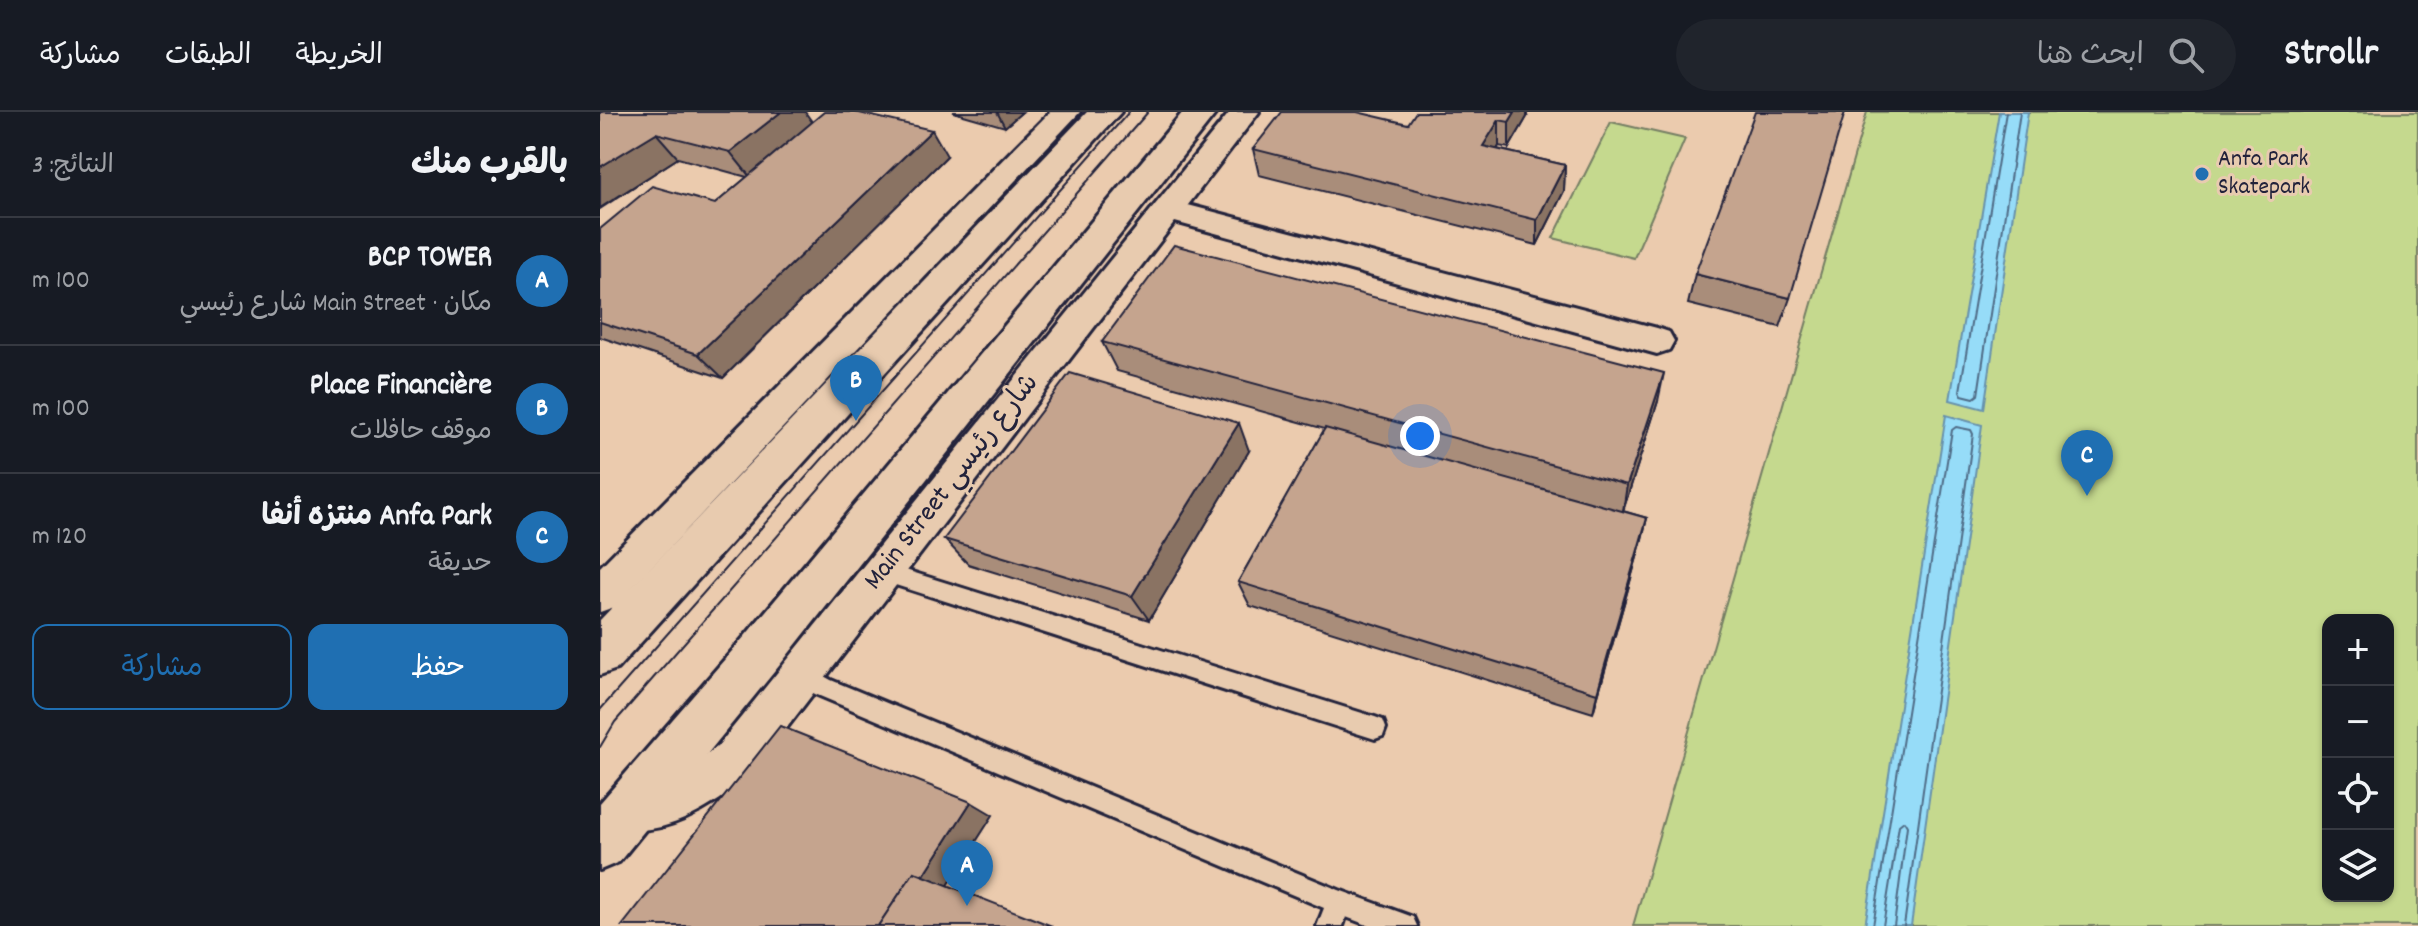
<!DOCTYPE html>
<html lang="ar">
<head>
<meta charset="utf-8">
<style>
	:root { --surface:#171b24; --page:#20242c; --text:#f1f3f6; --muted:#9ea1a6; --line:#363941; --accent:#1f6fb2 }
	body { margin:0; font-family:Dekko,"Playpen Sans Arabic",sans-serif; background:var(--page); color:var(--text); direction:rtl }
	.controls { position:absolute; right:24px; bottom:24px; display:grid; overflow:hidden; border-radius:16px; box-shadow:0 2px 6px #0004 }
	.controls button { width:72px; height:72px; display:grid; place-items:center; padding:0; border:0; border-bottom:2px solid var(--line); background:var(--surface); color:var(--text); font:40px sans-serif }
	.you { position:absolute; left:820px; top:324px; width:28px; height:28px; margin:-20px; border:6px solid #fff; border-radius:50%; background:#1a73e8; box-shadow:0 0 0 12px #1a73e833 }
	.badge { display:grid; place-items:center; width:52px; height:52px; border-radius:50%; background:var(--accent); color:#fff; font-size:26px; font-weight:700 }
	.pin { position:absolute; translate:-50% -66px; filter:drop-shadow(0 2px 4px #0008) }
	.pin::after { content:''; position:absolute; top:42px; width:28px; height:24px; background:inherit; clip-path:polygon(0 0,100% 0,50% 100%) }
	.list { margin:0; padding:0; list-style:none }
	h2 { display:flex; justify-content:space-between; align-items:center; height:104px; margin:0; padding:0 32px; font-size:34px }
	h2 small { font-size:26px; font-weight:400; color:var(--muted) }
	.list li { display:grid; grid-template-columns:52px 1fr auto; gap:24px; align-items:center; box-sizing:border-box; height:128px; padding:0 32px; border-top:2px solid var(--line) }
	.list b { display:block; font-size:30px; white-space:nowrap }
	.list p { margin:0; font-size:26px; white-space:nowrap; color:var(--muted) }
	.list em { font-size:26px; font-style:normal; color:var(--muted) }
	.actions { display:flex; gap:16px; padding:24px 32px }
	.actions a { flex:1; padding:18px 0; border:2px solid var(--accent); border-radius:16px; text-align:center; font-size:28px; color:var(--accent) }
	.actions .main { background:var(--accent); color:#fff }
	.icon { flex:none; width:44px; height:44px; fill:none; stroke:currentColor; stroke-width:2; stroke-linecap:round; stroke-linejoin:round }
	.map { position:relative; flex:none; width:1818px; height:814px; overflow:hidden; direction:ltr }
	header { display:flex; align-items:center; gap:48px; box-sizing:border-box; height:112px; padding:0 40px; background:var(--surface); border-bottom:2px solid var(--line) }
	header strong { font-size:38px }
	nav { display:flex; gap:44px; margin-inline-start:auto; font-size:28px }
	.search { width:560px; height:72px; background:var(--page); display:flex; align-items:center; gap:20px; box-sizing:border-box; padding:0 28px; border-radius:44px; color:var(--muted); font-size:30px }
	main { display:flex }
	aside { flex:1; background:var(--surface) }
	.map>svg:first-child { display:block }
</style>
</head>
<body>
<header>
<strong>Strollr</strong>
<div class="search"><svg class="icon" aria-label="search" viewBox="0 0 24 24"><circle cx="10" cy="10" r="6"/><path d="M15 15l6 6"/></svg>ابحث هنا</div>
<nav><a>الخريطة</a><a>الطبقات</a><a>مشاركة</a></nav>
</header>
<main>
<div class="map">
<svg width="1818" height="814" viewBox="0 0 1818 814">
	<rect width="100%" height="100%" fill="#ebcbae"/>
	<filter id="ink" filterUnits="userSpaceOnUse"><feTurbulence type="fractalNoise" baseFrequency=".0125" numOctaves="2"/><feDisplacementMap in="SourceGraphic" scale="16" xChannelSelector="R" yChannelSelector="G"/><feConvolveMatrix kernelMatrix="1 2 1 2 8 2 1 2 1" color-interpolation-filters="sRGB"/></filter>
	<g filter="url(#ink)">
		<!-- green -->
		<g fill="#c5d98e" stroke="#747e64" stroke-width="2" fill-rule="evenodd">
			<path d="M1267 0H1818V814H1033ZM1728 508H1788V784H1728Z"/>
			<polygon points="1011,10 1085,27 1034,146 953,126"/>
		</g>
		<!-- water -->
		<g fill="#96dcf8" stroke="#6892ac" stroke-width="2">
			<polygon points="1399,0 1428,0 1384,297 1350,288"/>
			<polygon points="1346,303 1382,313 1311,814 1265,814"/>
		</g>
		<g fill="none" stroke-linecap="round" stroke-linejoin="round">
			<!-- shore -->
			<g stroke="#506c87" stroke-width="2">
				<polyline points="1406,0 1360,279 1362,283 1374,286 1378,283 1420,0"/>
				<polyline points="1273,814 1352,318 1356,315 1371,318 1373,322 1304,814"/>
				<polyline points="1283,814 1299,713 1304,709 1307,714 1294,814"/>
			</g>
			<defs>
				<g id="service">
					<polygon points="283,451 775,605 783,608 786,616 783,624 775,627 283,469 276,466 273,460 276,454"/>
					<polygon points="202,552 231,568 739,778 813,805 817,814 770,814 746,805 743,814 717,814 724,796 215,582 194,569 191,562 194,555"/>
				</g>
				<g id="minor">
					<polygon points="450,0 480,0 14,495 0,500 0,455"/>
					<path d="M630 0H659L588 93 1057 216 1069 220 1074 229 1069 238 1057 242 575 110 149 665C115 694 58 731 13 713L6 697 13 681 71 666 117 635Z"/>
				</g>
				<g id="secondary">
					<polygon points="487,0 521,0 17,557 0,563 0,508"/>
					<polygon points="583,0 617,0 179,554 19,750 0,758 0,691 145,524"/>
				</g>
			</defs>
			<!-- service casing -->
			<use href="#service" stroke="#22223b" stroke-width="6"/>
			<!-- minor casing -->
			<use href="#minor" stroke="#22223b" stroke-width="6"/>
			<!-- secondary casing -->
			<use href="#secondary" stroke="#22223b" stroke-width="6"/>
			<!-- service -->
			<use href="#service" fill="#e8cbaf" fill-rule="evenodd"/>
			<!-- minor -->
			<use href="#minor" fill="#e8cbaf" fill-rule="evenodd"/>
			<!-- secondary -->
			<use href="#secondary" fill="#e8cbaf" fill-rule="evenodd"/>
			<!-- tram -->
			<g stroke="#22223b" stroke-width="2">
				<polyline points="0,598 529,0"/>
				<polyline points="0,635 15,610 548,0"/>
			</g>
		</g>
		<!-- wall -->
		<g fill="#a98d7a" stroke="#22223b" stroke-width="2">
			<polygon points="0,0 212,10 347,44 123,266 0,225 0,117 115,92 147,65 78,46 0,97"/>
			<polygon points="353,0 422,0 405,15"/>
			<polygon points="927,5 909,36 899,34 897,37 965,53 964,79 937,133 659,63 653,37 808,12"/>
			<polygon points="1095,162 1190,186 1180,215 1088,192"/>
			<polygon points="502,230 1058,289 1023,399 1047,406 1041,431 993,601 650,494 638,470 725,317 517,259"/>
			<polygon points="649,339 549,508 368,452 344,427"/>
		</g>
		<!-- shaded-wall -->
		<g fill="#8a7363" stroke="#22223b" stroke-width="2">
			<polygon points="181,0 205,0 215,14 151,66 130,40"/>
			<polygon points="397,0 422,0 405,15"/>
			<polygon points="915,0 927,0 927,5 909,36 909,10"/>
			<polygon points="899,8 899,34 884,59 883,34"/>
			<polygon points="332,18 347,44 123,266 98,242"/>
			<polygon points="56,21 78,46 0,96 0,55"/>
			<polygon points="965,53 964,79 937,133 937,108"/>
			<polygon points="1064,261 1058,289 1023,399 1027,373"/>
			<polygon points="639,311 649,339 549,508 532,484"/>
			<polygon points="1047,406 1041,431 993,601 997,581"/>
			<polygon points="371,690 393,703 322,814 291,814"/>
		</g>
		<!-- building -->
		<g fill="#c5a48e" stroke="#22223b" stroke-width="2">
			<polygon points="0,0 181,0 130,40 56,21 0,55"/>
			<polygon points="224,0 255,0 332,18 98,242 0,210 0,117 52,74 115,92"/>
			<polygon points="682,0 757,0 808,12 816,0 915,0 909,10 899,8 883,34 965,53 937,108 653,37"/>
			<polygon points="1155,0 1245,0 1190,186 1095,162"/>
			<polygon points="574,133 1064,261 1027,373 502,230"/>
			<polygon points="470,261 639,311 532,484 344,427"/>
			<polygon points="725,316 1047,406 997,581 638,470"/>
			<polygon points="180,614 371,690 324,763 314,760 278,814 22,814"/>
			<polygon points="314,760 452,814 278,814"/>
		</g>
	</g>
	<!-- markers -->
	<circle fill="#1f6fb2" stroke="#e8cbaf" stroke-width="3" cx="1602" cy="62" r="8"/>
	<g text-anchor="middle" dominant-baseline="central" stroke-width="6" stroke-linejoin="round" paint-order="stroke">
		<!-- far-poi labels -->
		<g font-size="24" fill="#22223b" stroke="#e8cbaf" text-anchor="start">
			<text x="1618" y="48">Anfa Park<tspan x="1618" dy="28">Skatepark</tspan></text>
		</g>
		<!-- street labels -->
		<g font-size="28" fill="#22223b" stroke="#e8cbaf">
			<text transform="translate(353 371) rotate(-52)">Main Street شارع رئيسي</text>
		</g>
	</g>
</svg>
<div class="controls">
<button>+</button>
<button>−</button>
<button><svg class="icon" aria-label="locate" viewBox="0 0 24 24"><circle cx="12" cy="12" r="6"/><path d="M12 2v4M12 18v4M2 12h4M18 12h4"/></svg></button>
<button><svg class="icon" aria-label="layers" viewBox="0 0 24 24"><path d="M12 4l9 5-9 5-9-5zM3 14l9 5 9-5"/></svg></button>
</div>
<div class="you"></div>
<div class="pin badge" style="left:367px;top:794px">A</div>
<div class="pin badge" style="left:256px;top:309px">B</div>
<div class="pin badge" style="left:1487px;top:384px">C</div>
</div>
<aside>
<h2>بالقرب منك<small>النتائج: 3</small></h2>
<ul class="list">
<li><span class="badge">A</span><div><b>BCP TOWER</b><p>مكان · Main Street شارع رئيسي</p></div><em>100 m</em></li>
<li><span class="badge">B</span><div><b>Place Financière</b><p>موقف حافلات</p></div><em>100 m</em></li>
<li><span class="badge">C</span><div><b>Anfa Park منتزه أنفا</b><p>حديقة</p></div><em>120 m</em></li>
</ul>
<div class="actions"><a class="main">حفظ</a><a>مشاركة</a></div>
</aside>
</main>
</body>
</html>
